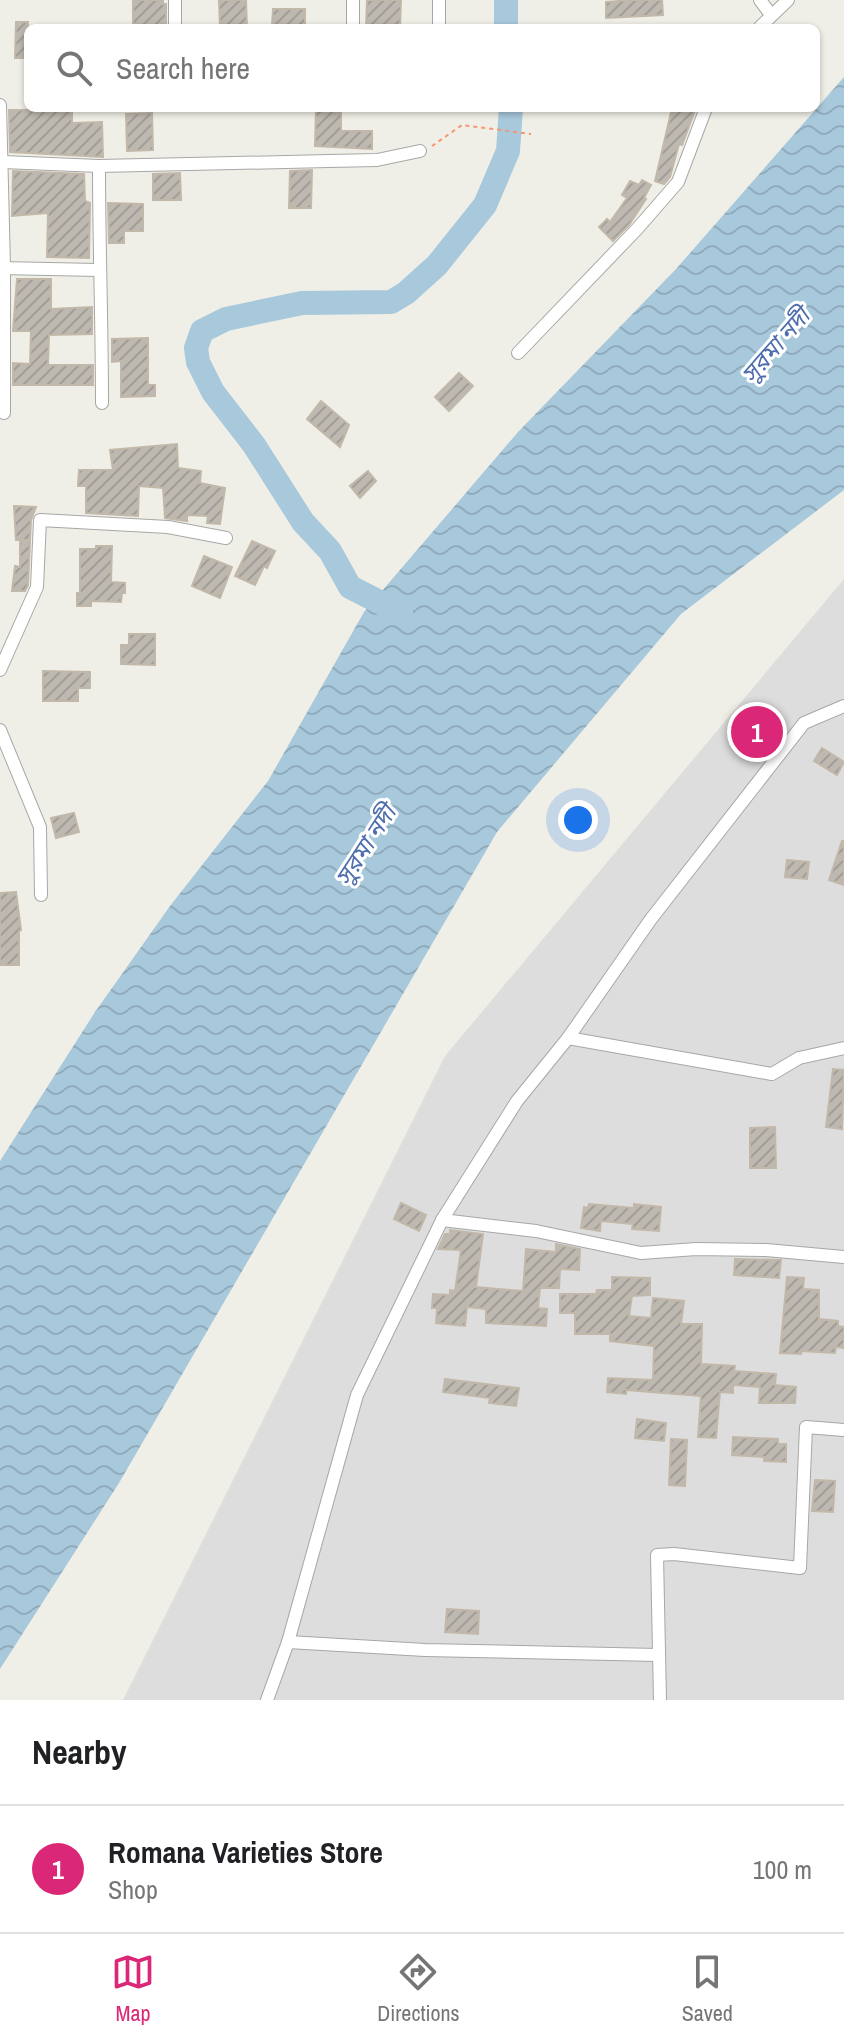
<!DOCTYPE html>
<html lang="en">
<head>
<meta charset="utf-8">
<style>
	:root { --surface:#fff; --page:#f2f2f2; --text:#202124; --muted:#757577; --line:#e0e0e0; --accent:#db2777 }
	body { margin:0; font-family:"Archivo Narrow","Noto Sans Bengali",sans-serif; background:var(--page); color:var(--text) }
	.you { position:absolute; left:578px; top:820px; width:28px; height:28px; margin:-20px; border:6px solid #fff; border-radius:50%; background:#1a73e8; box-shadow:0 0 0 12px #1a73e833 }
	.badge { display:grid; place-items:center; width:52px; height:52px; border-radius:50%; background:var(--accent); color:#fff; font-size:26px; font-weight:700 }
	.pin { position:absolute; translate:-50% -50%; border:4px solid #fff; box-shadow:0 2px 8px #0006 }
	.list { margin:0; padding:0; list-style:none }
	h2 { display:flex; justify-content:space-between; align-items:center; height:104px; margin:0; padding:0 32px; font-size:34px }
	h2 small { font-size:26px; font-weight:400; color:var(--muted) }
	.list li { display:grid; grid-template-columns:52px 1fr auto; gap:24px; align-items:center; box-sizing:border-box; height:128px; padding:0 32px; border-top:2px solid var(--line) }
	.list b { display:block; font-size:30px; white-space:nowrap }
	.list p { margin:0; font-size:26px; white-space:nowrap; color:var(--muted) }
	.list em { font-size:26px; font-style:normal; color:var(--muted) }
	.icon { flex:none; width:44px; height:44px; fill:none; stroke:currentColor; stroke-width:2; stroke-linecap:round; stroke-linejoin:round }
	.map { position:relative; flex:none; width:844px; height:1700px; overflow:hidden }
	.search { position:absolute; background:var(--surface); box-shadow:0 2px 6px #0004; left:24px; right:24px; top:24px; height:88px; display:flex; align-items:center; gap:20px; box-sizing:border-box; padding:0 28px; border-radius:12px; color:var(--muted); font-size:30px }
	.sheet { height:232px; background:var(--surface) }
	nav { display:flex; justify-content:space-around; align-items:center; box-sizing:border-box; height:112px; border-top:2px solid var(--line); background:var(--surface); font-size:22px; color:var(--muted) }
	nav a { display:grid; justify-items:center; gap:4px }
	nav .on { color:var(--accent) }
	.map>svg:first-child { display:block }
</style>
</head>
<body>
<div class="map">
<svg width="844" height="1700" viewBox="0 0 844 1700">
	<defs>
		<pattern id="water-waves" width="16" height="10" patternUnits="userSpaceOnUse" patternTransform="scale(2)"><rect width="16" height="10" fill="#a8c8dc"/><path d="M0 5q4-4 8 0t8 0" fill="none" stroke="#90acbc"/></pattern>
		<pattern id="building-hatch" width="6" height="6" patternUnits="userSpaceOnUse" patternTransform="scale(2)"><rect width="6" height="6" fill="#bdb8b0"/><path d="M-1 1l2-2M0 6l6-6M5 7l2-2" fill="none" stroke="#a29e97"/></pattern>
	</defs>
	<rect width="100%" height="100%" fill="#f0efe7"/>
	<!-- residential -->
	<polygon fill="#dedddd" points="844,579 844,1700 123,1700 445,1056"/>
	<!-- water -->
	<polygon fill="url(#water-waves)" points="844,77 844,490 681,614 497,832 119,1483 0,1669 0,1161 95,1012 170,906 268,781 364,612 518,432 676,269"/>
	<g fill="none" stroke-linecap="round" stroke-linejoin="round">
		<!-- river -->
		<g stroke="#a8c8dc" stroke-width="24">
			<polyline points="506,0 506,28"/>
			<polyline points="401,613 350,587 330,551 303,522 254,445 213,392 198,362 196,348 202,331 226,319 302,303 391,302 406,293 437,265 485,205 508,151 511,108"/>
		</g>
	</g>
	<!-- building -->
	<g fill="url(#building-hatch)" stroke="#c2b8a9" stroke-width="2">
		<polygon points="133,0 163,0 163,4 166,4 166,28 133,28"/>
		<polygon points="219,0 246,0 247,28 220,28"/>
		<polygon points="367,0 401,0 400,28 366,28"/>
		<polygon points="632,0 662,0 663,15 606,18 606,2"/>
		<polygon points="273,9 305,9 305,25 272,25"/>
		<polygon points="16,22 28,22 28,58 15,58"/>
		<polygon points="46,108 72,108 72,123 102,122 103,157 10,152 9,110 46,110"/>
		<polygon points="672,108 696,108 682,145 679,144 670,177 664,184 655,181"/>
		<polygon points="316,110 341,110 341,131 372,131 372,149 315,146"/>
		<polygon points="152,113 153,150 127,151 126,114"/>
		<polygon points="312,170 311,208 289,208 290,171"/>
		<polygon points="13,171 84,174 85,201 90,203 89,258 47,257 48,213 12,216"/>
		<polygon points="180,173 181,200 153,200 153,174"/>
		<polygon points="642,180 651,185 644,198 646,199 629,225 613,241 599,227 607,219 610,222 627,198 622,195 630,181 639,185"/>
		<polygon points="108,203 143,204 143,231 124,231 124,243 109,243"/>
		<polygon points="17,279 51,279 51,309 92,307 92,334 49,335 48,365 93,365 93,385 13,385 13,363 30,364 31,331 13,331"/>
		<polygon points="148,338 148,385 155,385 155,396 121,397 121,361 112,362 112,339"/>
		<polygon points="459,373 473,386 449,411 435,397"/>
		<polygon points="321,401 349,425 340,447 307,419"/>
		<polygon points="177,444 178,468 201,471 200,483 225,488 220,524 207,523 208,516 187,515 187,521 165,518 163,488 139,486 138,516 86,513 86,486 78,486 79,470 113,470 110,450"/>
		<polygon points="368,471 376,481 360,498 350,486"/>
		<polygon points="14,506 36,507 31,520 30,540 16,540"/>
		<polygon points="252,541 275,551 267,568 264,566 255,585 235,576"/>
		<polygon points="20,542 30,542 28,585 25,591 12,591 15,566 20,567"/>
		<polygon points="96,546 112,546 111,582 125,583 125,593 122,593 121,602 91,601 91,606 77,606 77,593 80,593 80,549 96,549"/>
		<polygon points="204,556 232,567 220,598 192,586"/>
		<polygon points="129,634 155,634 155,665 121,664 121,645 129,645"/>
		<polygon points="43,671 90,672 90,688 78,688 78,701 43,701"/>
		<polygon points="822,748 844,762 837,775 814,761"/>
		<polygon points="74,813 79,832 56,838 51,818"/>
		<polygon points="842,841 844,841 844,885 829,880"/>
		<polygon points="787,860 809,862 807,879 785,877"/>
		<polygon points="16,892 21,930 19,931 19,965 0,965 0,893"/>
		<polygon points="833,1069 844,1070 842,1129 826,1127"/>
		<polygon points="775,1127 776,1168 750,1168 750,1128"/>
		<polygon points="401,1203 426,1215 419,1231 394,1219"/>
		<polygon points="589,1204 634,1208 634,1204 661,1207 659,1231 632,1229 633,1224 601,1221 600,1231 581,1228 584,1207 588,1208"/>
		<polygon points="450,1230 483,1234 476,1287 523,1291 526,1249 556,1252 556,1244 580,1249 579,1270 560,1269 559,1288 540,1288 538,1308 547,1309 546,1326 486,1323 486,1309 467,1307 465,1326 436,1323 437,1308 432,1308 433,1294 450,1295 450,1290 455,1291 461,1250 438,1249 445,1234 450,1234"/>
		<polygon points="735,1259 781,1260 779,1278 734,1275"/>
		<polygon points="612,1277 650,1278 650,1295 632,1296 629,1316 651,1318 653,1298 684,1301 681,1324 702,1324 701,1364 735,1366 734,1371 776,1374 775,1385 796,1387 795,1403 759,1403 760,1387 733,1385 733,1393 720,1392 716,1438 698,1437 701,1396 626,1390 626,1394 607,1392 608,1378 653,1380 654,1346 610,1341 610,1334 575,1334 575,1313 560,1313 560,1294 596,1294 597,1290 612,1290"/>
		<polygon points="787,1277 804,1278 803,1289 819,1290 819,1319 838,1321 838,1326 844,1327 844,1348 836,1347 835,1353 801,1351 801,1354 780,1353"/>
		<polygon points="445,1379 519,1388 516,1406 489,1403 490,1398 443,1392"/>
		<polygon points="637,1419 666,1423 664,1441 635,1438"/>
		<polygon points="733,1437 778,1439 778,1444 786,1444 786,1462 764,1461 764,1457 732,1455"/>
		<polygon points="671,1439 687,1440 685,1486 669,1485"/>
		<polygon points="815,1480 835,1481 833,1512 812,1511"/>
		<polygon points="447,1609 479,1611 478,1634 445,1632"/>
	</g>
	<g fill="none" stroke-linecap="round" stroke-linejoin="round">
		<defs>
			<g id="minor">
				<polyline points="353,0 353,28"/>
				<polyline points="760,0 771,15"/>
				<polyline points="175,28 175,0"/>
				<polyline points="439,28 439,0"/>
				<polyline points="759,28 788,0"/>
				<polyline points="0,105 4,267 4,413"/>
				<polyline points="3,162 99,166 329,161 377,160 420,151"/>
				<path d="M99 166C99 245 102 324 102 403"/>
				<polyline points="0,268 98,270"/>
				<polyline points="518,353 637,229 678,182 706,108"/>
				<polyline points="0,670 37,587 40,520 168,527 226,538"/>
				<polyline points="0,730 40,827 41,895"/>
				<polyline points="568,1038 772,1074 799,1058 844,1048"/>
				<polyline points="442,1220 536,1231 641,1253 696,1249 766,1250 844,1257"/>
				<polyline points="288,1642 425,1650 658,1655"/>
				<polyline points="267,1700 288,1642 357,1395 442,1220 517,1101 568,1038 651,919 804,723 844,706"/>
				<polyline points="660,1700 657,1555 674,1554 800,1568 806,1427 844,1430"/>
			</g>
		</defs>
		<!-- minor casing -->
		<use href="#minor" stroke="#a7a7a7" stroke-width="14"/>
		<!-- path -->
		<polyline stroke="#f69672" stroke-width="2" stroke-dasharray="4 4" stroke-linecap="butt" points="432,146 462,125 531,134"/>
		<!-- minor -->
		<use href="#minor" stroke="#fff" stroke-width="12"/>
	</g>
	<g text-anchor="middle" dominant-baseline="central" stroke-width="6" stroke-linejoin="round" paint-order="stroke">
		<!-- water labels -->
		<g font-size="24" font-style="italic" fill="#4e6dae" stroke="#fff">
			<text transform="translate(775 345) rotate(-49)">সুরমা নদী</text>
			<text transform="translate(365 845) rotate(-57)">সুরমা নদী</text>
		</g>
	</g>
</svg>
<div class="you"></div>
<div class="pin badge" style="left:757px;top:732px">1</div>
<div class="search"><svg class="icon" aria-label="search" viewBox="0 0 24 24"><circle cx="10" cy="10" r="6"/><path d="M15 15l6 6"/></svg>Search here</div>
</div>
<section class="sheet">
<h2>Nearby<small></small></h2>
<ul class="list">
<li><span class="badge">1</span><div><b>Romana Varieties Store</b><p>Shop</p></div><em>100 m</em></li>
</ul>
</section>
<nav>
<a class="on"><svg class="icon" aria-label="map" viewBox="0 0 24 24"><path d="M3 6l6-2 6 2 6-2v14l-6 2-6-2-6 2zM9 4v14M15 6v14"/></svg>Map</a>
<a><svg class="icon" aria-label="directions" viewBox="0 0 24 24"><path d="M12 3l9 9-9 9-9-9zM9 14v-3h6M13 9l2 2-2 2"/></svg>Directions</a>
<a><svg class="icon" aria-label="saved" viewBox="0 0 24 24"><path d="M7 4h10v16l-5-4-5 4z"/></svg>Saved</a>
</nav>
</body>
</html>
